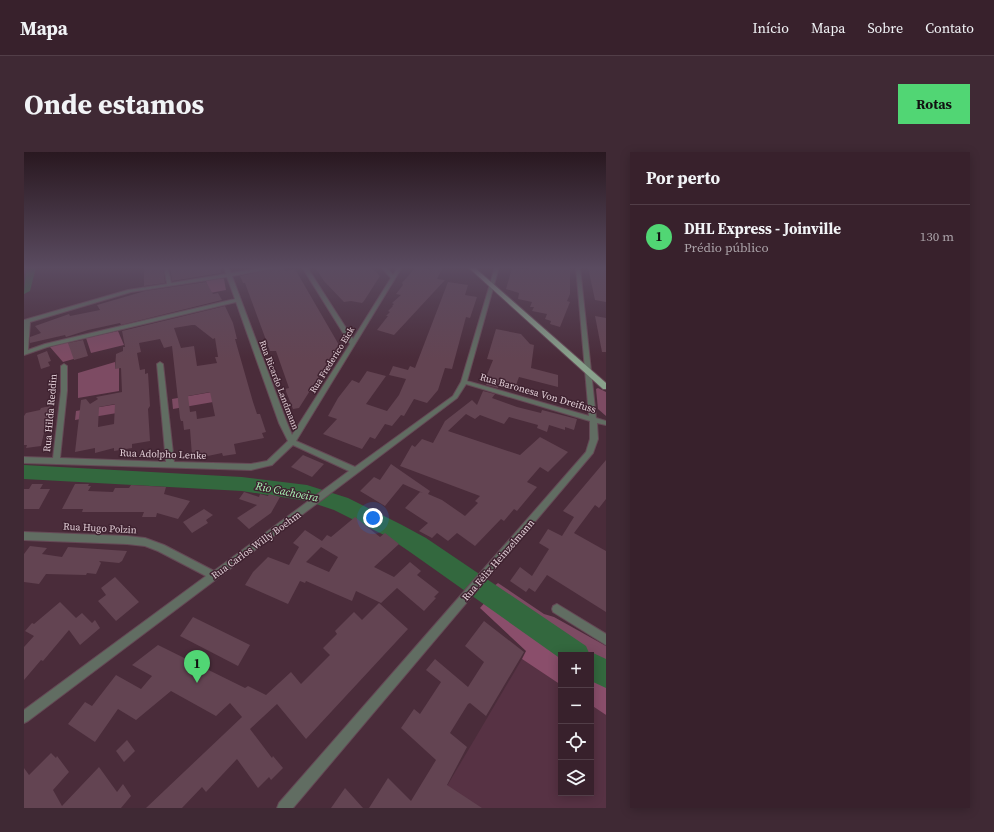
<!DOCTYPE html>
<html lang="pt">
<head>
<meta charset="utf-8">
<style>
	:root { --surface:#38212c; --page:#3f2934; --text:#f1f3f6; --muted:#aba3a9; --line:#523e48; --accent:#51d674 }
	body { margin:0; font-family:"Source Serif 4",serif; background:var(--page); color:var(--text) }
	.controls { position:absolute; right:12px; bottom:12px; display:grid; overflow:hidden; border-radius:0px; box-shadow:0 2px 10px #0003 }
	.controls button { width:36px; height:36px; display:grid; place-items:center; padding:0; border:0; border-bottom:1px solid var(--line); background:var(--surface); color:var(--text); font:20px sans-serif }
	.you { position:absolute; left:349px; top:366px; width:14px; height:14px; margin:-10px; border:3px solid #fff; border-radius:50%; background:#1a73e8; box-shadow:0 0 0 6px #1a73e833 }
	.badge { display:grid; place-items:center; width:26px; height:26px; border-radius:50%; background:var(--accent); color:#111; font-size:13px; font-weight:700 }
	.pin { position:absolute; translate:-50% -33px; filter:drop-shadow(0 1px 2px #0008) }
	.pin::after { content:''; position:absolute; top:21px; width:14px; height:12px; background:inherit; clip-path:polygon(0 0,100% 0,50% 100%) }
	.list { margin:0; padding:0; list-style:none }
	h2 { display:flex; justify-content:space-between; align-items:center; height:52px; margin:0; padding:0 16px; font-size:17px }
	h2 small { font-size:13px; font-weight:400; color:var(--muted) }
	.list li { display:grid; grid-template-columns:26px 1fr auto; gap:12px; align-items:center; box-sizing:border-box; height:64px; padding:0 16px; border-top:1px solid var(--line) }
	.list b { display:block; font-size:15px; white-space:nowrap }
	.list p { margin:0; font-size:13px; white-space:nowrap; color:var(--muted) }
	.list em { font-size:13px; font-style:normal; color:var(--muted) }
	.icon { flex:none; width:22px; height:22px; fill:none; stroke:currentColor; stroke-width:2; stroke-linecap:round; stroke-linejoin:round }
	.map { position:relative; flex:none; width:582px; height:656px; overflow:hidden; border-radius:0px }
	header { display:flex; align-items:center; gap:24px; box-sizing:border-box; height:56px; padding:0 20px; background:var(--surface); border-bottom:1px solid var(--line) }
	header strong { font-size:19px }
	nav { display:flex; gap:22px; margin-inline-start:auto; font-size:14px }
	.intro { display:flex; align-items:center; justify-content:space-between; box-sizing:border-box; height:96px; padding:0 24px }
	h1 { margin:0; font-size:28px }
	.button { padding:10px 18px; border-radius:0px; background:var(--accent); color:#111; font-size:14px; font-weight:700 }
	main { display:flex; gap:24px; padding:0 24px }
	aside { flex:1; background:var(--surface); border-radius:0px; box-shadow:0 2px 10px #0003 }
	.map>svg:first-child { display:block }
</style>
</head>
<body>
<header>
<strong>Mapa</strong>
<nav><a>Início</a><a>Mapa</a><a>Sobre</a><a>Contato</a></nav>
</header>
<div class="intro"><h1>Onde estamos</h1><a class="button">Rotas</a></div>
<main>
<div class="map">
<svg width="582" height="656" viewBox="0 0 582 656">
	<rect width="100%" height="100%" fill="#4a2c3a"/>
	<!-- built -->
	<polygon fill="#573244" points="498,507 537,533 537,641 567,641 567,553 582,563 582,656 410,656"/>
	<!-- green -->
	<g fill="#7d4b63">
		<polygon points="195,126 200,127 202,138 186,141 182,129"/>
		<polygon points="94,179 100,193 67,201 62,186"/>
		<polygon points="44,190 53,206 39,210 26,195"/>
		<polygon points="91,210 91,216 95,215 95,239 54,246 54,221"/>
		<polygon points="574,236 582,240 582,264 574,257 572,237"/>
		<polygon points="188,240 189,250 149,257 148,247"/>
		<polygon points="94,252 93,261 51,268 52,259"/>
		<polygon points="474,431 520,462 530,465 582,494 582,514 567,505 567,503 563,503 525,481 471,444 466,437"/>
	</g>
	<!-- forest -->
	<g fill="#8a4e6b">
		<polygon points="463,448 539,503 537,503 537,533 498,507 502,499 456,456"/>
		<polygon points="567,521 582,533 582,563 567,553"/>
	</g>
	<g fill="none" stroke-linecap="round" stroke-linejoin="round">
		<!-- river -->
		<g fill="#33683e" fill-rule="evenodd">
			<polygon points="2,115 12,115 6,139 0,142"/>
			<polygon points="0,313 218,325 283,333 324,346 378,373 402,386 562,494 565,501 567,500 582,507 582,536 567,529 567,503 537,503 537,507 386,400 364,385 310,358 283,349 218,339 0,327"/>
		</g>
	</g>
	<!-- building -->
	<g fill="#634452" fill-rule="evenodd">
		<polygon points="120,115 139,115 141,131 120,134"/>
		<polygon points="146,115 197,115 197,121 148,129"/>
		<polygon points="258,115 260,115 261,119 271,117 315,193 275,256 269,257 261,237 265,236 252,199 246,199 221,131 219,131 216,124"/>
		<polygon points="291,115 347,115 356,124 340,149 338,151 327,149 320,150 300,129"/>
		<polygon points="392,115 407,118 410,115 419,115 413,127 421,128 370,183 353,178 364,164 362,164 366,160 364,159 369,154 368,154 370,152 368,151 377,143 372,142 379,133 378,131"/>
		<polygon points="506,115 546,115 546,142 543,149 546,150 536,175 526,172 527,169 521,167 523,162 508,159 510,155 506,155 508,150 494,147 495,141 482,137 488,116 505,118"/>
		<polygon points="564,115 582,115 582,150 571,148"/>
		<polygon points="182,130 189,142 194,141 198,148 97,173 96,171 64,178 42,185 41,183 6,191 6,185 17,181 11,174 45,162 46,164 76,158 73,153 121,139"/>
		<polygon points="424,130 444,133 441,143 453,145 446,166 442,165 428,217 421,216 414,238 403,251 390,247 380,264 377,263 368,274 361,272 351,287 346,285 338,297 299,282 313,267 304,264 314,246 328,228 335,231 343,219 362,224 342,252 363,259 375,243 382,227 365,223 369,214 384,218 386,214 391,216"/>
		<path d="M201 154 209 171 213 187H211L229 250 233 262H236L242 280 238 281 240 286 210 292 212 302 199 304 198 301 179 305V302L168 304 166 277 160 278 159 269H157L156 266 148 194 140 196 136 187 115 191 117 200 113 201 116 218 121 217V222L124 221 126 254 124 257 126 289 108 292V296L90 299V296L71 301V296L51 300 57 248 62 247 66 252 74 247 72 245 98 240 97 216 91 217 92 202 99 199V195H101L98 179ZM168 173H171L189 187 191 186 194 205H191L193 211 173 214 170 194 157 196 150 176ZM186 240 191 264 173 267 172 259 166 260 164 244ZM91 252 90 272 74 275 75 255Z"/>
		<polygon points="571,164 582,166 582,200 578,200"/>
		<polygon points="472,177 497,182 506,192 510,193 507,216 534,223 534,235 495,225 492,233 477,229 474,236 462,233 465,226 462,225 469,208 463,207"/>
		<polygon points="59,188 64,204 50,208 44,191"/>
		<polygon points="23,199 27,209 24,210 26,214 17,217 13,203"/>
		<polygon points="459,239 471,242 468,246 493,255 517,261 518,258 553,267 550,278 541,275 541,278 525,273 523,280 513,276 514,273 485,265 480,272 456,263 451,267 442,262 424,279 496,303 516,285 544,300 524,320 516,315 503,330 513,335 493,359 490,357 480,369 477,367 451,394 433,381 424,389 413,381 408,386 395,379 404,371 381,356 396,340 399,341 379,332 361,354 336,339 350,325 356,328 367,312 406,339 404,342 418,348 441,364 454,351 451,349 456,344 376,314 388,293 391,295 398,287 409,291 421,269 448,248 453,253"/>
		<polygon points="26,254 17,294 2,296 3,293 0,293 0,264 2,261 16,258 17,256"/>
		<polygon points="279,303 300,312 288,325 267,315"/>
		<polygon points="582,308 582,347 575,356 571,353 550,381 582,399 582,460 523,423 511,440 505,436 502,440 486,429 496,415 508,424 525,397 515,391 524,377 538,384 550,365 539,359"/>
		<polygon points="8,332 19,332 16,337 26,337 15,357 0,357 0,337 5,337"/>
		<polygon points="51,332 65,332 64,334 67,334 64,339 89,340 91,336 105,336 107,333 142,335 140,342 166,349 154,367 133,361 132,365 118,365 120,360 58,360 59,357 38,357"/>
		<polygon points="220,340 235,345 236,342 244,344 245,342 256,345 247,361 225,377 213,366 233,353 215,347"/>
		<polygon points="180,357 189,363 182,368 184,371 168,381 159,370"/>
		<path d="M331 365 356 385 361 381 375 392 350 415 370 425 386 410 397 419 393 423 415 440 410 445 412 446 400 459 373 436 357 451 332 439 328 449 282 429 281 431 276 429 264 452 221 433 229 420 244 405 265 413 275 395 269 391 281 378 298 389 303 383 307 385ZM297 395 314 405 305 420 282 410Z"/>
		<polygon points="6,394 23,396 18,402 38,405 44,395 103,399 98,409 95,411 75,409 77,411 72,422 63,421 62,423 22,422 15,432 0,430 0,402"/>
		<polygon points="91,425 115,450 92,469 74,449 82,443 77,436"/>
		<polygon points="36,450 52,466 58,461 68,471 71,468 76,476 56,493 45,478 19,509 17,508 0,528 0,495 10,484 1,479 8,471 10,472"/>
		<polygon points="355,451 384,477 282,587 253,552 226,577 248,606 249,604 259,616 247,628 245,625 234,636 213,607 182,640 178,635 158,656 122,656 218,565 206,551 192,564 147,539 112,568 94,557 71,590 44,572 61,550 68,554 92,523 117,537 128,524 108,513 134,493 221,536 224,534 242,543 267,520 277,532 306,503 299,496 313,482 311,479 330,460 338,468"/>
		<polygon points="169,465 226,493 214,514 156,484"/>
		<polygon points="460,469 500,500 462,564 446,551 444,552 426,581 443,595 423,633 458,656 345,656 364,626 387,649 412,608 377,576 390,557 396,562 417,530 402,518 411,507 444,535 460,510 441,494"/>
		<polygon points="103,588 111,599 100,610 92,599"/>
		<polygon points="27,601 32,606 33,604 45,620 29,638 38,654 75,615 93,640 99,632 107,644 97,656 0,656 0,616 5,623"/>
		<polygon points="321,636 339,656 307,656"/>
	</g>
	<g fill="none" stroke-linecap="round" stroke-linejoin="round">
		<defs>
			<g id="minor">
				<path d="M140 115H144L147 131 202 122 200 115H204L207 121 244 115H257L208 124 263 271 268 283 326 192 278 115H283L329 187 367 126 357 115H362L369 123 374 115H378L272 289 331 315 429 244 437 230 471 115H475L443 229 565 264 552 115H556L572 266 582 269V273L573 271 574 287 569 301 269 656H253L255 651 562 300 566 287V269L442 232 433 246 4 569 0 571V558L182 424 134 399 121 394 103 392 0 388V380L103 384 121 386 140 393 190 419 325 319 269 293 248 313 227 318 0 311V305L29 306 37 239V214L40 212 43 214V239L36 306 142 310 133 212 136 210 139 212 150 310 227 312 243 309 264 289 255 271 212 150 23 195 0 203V168L104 138 143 132ZM203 125 211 147 21 192 4 198 6 170 107 140Z"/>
				<polygon points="533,452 582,482 582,493 529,460 528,457 529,454"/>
			</g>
			<polygon id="primary" points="444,115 450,115 582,231 582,237 579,237"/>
		</defs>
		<!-- minor casing -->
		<use href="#minor" stroke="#654956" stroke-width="2"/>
		<!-- primary casing -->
		<use href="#primary" stroke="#654956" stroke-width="2"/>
		<!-- minor -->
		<use href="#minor" fill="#616d62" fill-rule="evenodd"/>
		<!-- primary -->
		<use href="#primary" fill="#89a28c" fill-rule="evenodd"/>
	</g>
	<!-- sky -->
	<linearGradient id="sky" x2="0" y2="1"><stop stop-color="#291820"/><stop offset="0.56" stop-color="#5a4b60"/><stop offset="1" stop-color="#5a4b60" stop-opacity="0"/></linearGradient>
	<rect width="582" height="207" fill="url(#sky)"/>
	<g text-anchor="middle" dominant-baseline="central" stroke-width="3" stroke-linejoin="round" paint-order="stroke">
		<!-- far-street labels -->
		<g font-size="9" fill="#e1ced6" stroke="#3f2230">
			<text transform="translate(308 208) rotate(-58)">Rua Frederico Eick</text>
			<text transform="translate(255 233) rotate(69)">Rua Ricardo Landmann</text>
		</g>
		<!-- street labels -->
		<g font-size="10" fill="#e1ced6" stroke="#3f2230">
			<text transform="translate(514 241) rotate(16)">Rua Baronesa Von Dreifuss</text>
			<text transform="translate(26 261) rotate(-85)">Rua Hilda Reddin</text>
			<text transform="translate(139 302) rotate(2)">Rua Adolpho Lenke</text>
			<text transform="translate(76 376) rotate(3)">Rua Hugo Polzin</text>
			<text transform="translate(232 393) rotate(-36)">Rua Carlos Willy Boehm</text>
			<text transform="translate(474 408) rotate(-49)">Rua Félix Heinzelmann</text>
		</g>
		<!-- water labels -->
		<g font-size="11" font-style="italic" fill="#a9f8b6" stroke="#3f2230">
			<text transform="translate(263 340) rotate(11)">Rio Cachoeira</text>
		</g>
	</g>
</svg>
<div class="controls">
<button>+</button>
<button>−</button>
<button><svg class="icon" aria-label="locate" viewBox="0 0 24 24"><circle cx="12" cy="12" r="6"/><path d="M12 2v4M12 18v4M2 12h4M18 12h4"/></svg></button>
<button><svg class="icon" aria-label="layers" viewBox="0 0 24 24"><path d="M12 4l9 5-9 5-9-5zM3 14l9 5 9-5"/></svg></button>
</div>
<div class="you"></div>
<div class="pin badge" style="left:173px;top:531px">1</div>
</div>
<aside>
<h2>Por perto<small></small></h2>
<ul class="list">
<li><span class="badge">1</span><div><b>DHL Express - Joinville</b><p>Prédio público</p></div><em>130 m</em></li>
</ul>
</aside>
</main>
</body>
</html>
